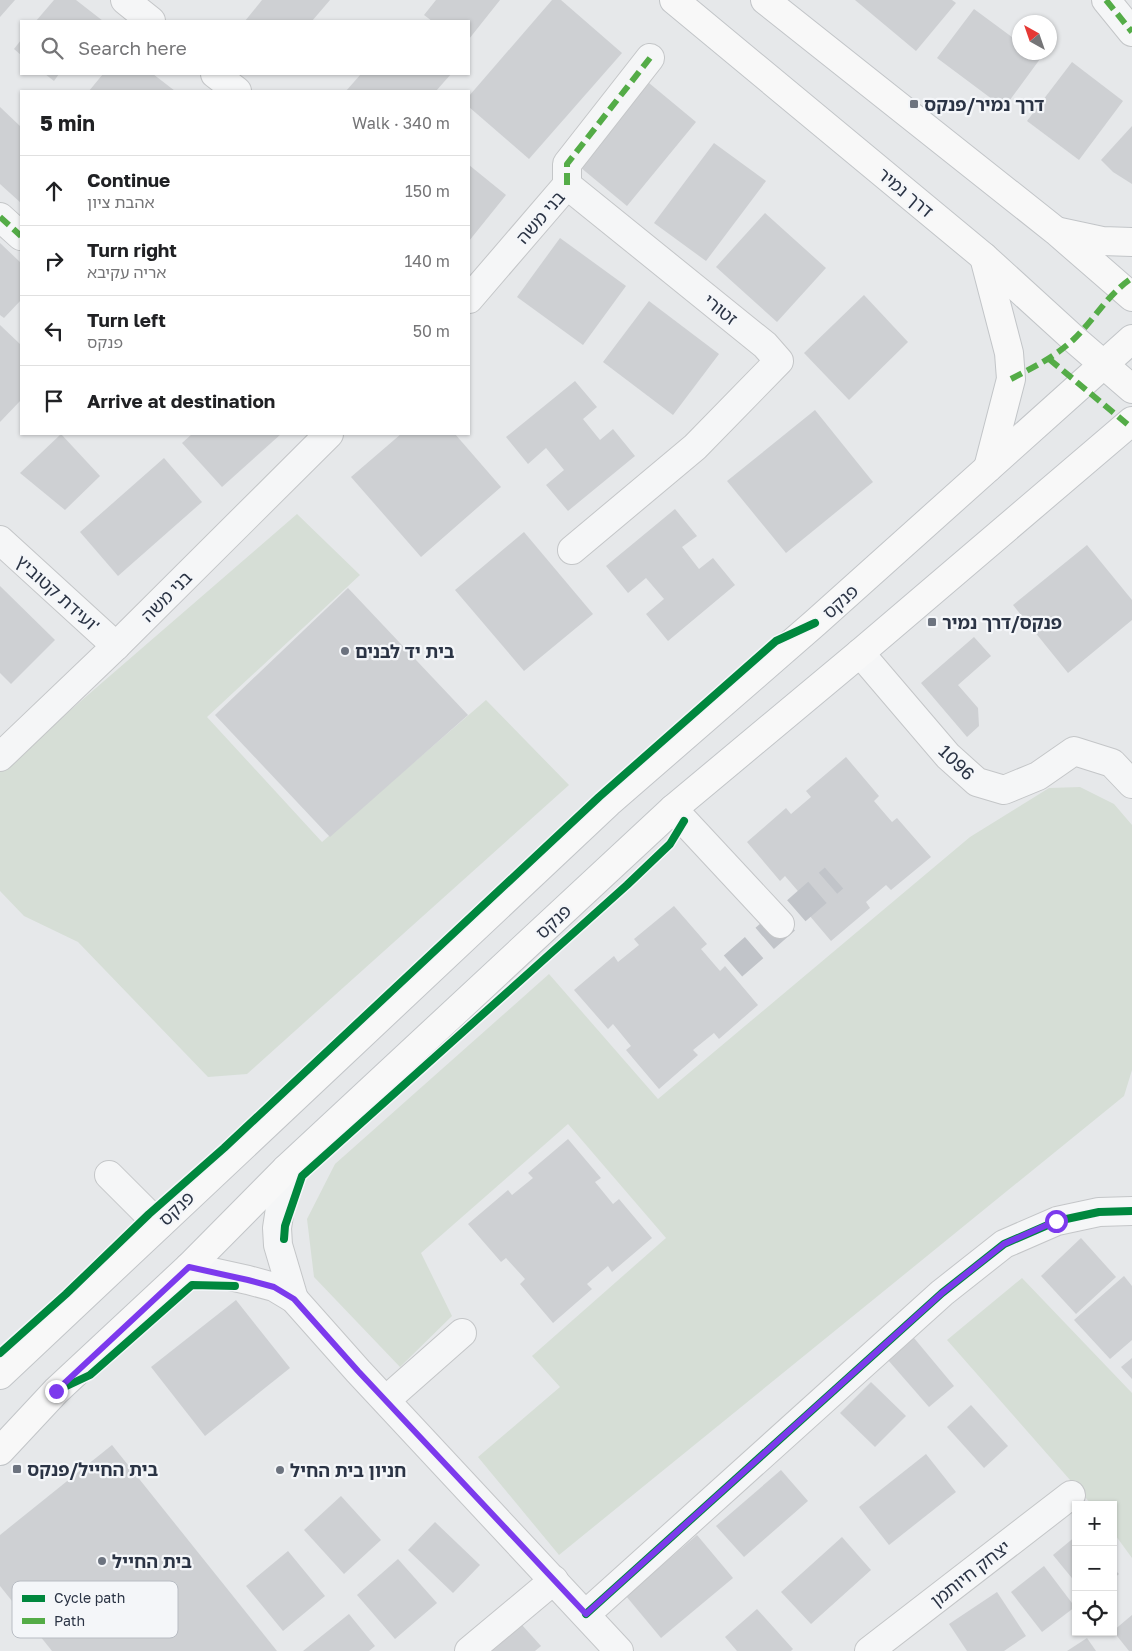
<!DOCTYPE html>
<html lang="en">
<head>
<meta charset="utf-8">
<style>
	:root { --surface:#fff; --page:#f6f6f6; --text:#202124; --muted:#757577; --line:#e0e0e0 }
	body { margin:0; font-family:"Golos Text","Noto Sans Hebrew",sans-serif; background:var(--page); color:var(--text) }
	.controls { position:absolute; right:15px; bottom:15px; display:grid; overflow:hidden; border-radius:0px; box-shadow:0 1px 4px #0004 }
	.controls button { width:45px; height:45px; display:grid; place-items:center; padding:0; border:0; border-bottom:1px solid var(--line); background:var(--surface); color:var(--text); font:25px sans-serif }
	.compass { position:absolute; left:1012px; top:15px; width:45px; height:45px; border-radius:50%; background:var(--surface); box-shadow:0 1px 4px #0004; rotate:320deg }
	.stop { position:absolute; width:15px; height:15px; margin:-11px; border:4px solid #7c3aed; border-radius:50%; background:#fff }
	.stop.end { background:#7c3aed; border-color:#fff; box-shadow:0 1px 5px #0008 }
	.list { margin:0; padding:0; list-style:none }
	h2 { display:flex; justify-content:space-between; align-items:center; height:65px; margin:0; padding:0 20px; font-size:21px }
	h2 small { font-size:16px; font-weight:400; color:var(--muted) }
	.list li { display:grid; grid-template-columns:32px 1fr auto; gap:15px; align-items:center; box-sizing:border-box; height:70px; padding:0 20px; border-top:1px solid var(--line) }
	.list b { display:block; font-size:19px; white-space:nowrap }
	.list p { margin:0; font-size:16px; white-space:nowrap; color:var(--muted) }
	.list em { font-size:16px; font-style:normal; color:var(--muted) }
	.icon { flex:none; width:28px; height:28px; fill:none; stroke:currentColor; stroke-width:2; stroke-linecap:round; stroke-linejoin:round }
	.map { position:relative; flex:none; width:1132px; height:1651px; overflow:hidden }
	.search { position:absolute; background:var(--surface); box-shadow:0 1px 4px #0004; left:20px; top:20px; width:450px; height:55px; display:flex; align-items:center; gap:12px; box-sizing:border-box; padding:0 18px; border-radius:0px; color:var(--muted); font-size:19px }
	.panel { position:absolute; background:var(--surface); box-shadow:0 1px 4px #0004; left:20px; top:90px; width:450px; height:345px; border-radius:0px }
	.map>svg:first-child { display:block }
</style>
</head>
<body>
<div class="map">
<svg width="1132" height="1651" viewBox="0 0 1132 1651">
	<rect width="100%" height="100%" fill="#e6e8ea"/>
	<!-- green -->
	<g fill="#d6ded6">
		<polygon points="297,514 360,575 207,717 322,842 486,700 569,785 247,1074 208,1077 78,942 24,916 0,891 0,771"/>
		<polygon points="1080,787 1114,804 1132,825 1132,1070 1124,1096 559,1555 478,1457 560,1387 532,1356 666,1238 568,1124 421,1253 452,1316 400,1367 314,1277 307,1219 335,1164 549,974 658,1099 970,837 1049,788"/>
		<polygon points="1022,1278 1132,1393 1132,1558 1113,1532 1113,1505 1092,1505 947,1340"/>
	</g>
	<!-- building -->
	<g fill="#ced0d3">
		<polygon points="0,0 15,0 0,17"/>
		<polygon points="54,0 76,0 103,21 36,21"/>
		<polygon points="262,0 330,0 312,21 245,21"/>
		<polygon points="436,0 500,0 469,39 469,21 432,21 424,15"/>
		<polygon points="552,0 561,0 622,53 529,159 469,107 469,96"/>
		<polygon points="855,0 952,0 956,3 916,51"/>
		<polygon points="974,9 1020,43 1020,52 1032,52 1040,59 1004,108 937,58"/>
		<polygon points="21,40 21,55 14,49"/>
		<polygon points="1072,62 1123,101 1079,160 1027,121"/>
		<polygon points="45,74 59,74 54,81"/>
		<polygon points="103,74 153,74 175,91 89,91"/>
		<polygon points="361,74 451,74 436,91 346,91"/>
		<polygon points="649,83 696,122 627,206 580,167"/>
		<polygon points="0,107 21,127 21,203 0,184"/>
		<polygon points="1132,126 1132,184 1113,172 1101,160"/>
		<polygon points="714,143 766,181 706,261 654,223"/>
		<polygon points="469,165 506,195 469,241"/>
		<polygon points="765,213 826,268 777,322 716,267"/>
		<polygon points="560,238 626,286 583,345 517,297"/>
		<polygon points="0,243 21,263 21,300 4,318 0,315"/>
		<polygon points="864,295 908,342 849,400 804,353"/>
		<polygon points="649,301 719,354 673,415 603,362"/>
		<polygon points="0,325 21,345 21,400 0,422"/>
		<polygon points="575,381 597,407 583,419 600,440 613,429 635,456 568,511 546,485 564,470 546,448 528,464 506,437"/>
		<polygon points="815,410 873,482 786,553 727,481"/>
		<polygon points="61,434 100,476 65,510 20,473"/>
		<polygon points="192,434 281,434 222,487 182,443"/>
		<polygon points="401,434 455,434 501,487 421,557 351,477"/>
		<polygon points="164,458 202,502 118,576 80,532"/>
		<polygon points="675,509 697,536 682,547 699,569 713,558 735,585 668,641 646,614 664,599 646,578 628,593 606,566"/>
		<polygon points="524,532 593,614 524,671 455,590"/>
		<polygon points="1087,545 1132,600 1132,620 1068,673 1013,605"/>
		<polygon points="0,586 55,640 11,684 0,673"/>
		<polygon points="348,588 468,715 330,837 215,715"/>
		<polygon points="974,637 991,656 958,685 978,708 979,726 967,737 921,683"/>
		<polygon points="846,757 879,796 874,801 892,822 897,818 931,857 891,890 886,885 866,902 870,908 831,941 798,902 803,897 785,876 780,881 747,842 786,808 791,814 811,797 806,791"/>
		<polygon points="674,906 707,944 701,949 720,971 725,966 758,1005 719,1039 714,1033 693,1050 698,1055 659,1089 626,1050 631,1046 613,1024 608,1029 574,990 614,956 618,962 639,945 634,939"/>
		<polygon points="568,1139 601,1178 595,1182 613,1204 619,1199 652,1238 612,1272 608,1266 587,1284 592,1289 553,1323 520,1284 525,1279 506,1258 501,1262 468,1224 508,1190 512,1195 533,1178 528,1173"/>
		<polygon points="1081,1238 1116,1277 1076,1314 1041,1276"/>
		<polygon points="1124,1276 1132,1286 1132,1340 1110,1359 1074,1320"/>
		<polygon points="236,1300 290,1368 205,1436 151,1367"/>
		<polygon points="914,1338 954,1386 929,1407 888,1360"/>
		<polygon points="1132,1358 1132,1379 1121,1367"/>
		<polygon points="871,1382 906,1416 875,1447 840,1413"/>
		<polygon points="971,1405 1008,1446 984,1468 947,1427"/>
		<polygon points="112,1445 277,1651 52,1651 0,1586 0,1535"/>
		<polygon points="926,1454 956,1492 889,1545 859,1507"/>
		<polygon points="781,1470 808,1501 744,1557 716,1526"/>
		<polygon points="341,1496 381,1540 344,1574 304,1530"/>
		<polygon points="435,1522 480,1565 453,1593 408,1550"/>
		<polygon points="697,1535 733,1578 661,1638 626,1596"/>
		<polygon points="1076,1536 1076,1583 1053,1555"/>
		<polygon points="842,1537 871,1570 811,1624 781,1592"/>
		<polygon points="288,1551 325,1596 283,1631 246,1586"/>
		<polygon points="398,1559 437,1603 395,1639 357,1595"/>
		<polygon points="1044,1566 1075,1607 1042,1632 1011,1592"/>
		<polygon points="1113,1568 1119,1574 1113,1579"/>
		<polygon points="997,1592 1026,1636 1004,1651 967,1651 949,1624"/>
		<polygon points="757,1609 793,1649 791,1651 737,1651 725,1637"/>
		<polygon points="349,1614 375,1646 369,1651 303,1651"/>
		<polygon points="1132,1615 1132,1651 1129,1651 1113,1631"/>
		<polygon points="522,1625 541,1646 535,1651 492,1651"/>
		<polygon points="1087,1638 1096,1651 1067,1651"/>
	</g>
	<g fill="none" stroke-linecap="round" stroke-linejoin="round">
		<!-- minor-tunnel -->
		<polyline stroke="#c1c4c9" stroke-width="28" stroke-dasharray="28 14" stroke-linecap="butt" points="733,966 834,878"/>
		<defs>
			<g id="minor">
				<polyline points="125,0 151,21"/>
				<polyline points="1106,0 1132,32"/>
				<polyline points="215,74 237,91"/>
				<polyline points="567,185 765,345 779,361 695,447 572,550"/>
				<polyline points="0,217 21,236"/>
				<polyline points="469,299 567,185 567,164 650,58"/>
				<polyline points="0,540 116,646"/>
				<polyline points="860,653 948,756 977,782 1004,790 1038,776 1074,751 1112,763 1132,784"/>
				<polyline points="0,757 116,646 329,434"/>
				<polyline points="673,809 780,924"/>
				<polyline points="286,1169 277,1228 278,1245 294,1299"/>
				<polyline points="109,1175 159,1225"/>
				<polyline points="189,1267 248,1280 274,1287 294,1299 358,1371 619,1651"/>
				<polyline points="386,1400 462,1333"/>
				<polyline points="586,1614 942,1293 1004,1244 1057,1221 1099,1212 1132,1211"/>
				<polyline points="469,1651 554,1580"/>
				<polyline points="869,1651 1071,1495"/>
			</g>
			<g id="major">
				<polyline points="674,0 984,257 1074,339 1132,389"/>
				<polyline points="765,0 1056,231 1132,297"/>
				<polyline points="1060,232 1102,241 1132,242"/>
				<polyline points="984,257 1009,353 1011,379 988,468"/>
				<polyline points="0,1375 608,803 815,623 1132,339"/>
				<polyline points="0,1451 56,1391 189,1267 286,1169 673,809 860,653 1132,421"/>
			</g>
		</defs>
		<!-- minor casing -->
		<use href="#minor" stroke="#c4c6c8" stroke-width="30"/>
		<!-- major casing -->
		<use href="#major" stroke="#c2c5c8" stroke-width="30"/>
		<!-- minor -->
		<use href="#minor" stroke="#f5f6f7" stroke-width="28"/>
		<!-- major -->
		<use href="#major" stroke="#f8f8f8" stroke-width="28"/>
		<!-- quiet -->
		<g stroke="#54ac47" stroke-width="6" stroke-dasharray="12 6" stroke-linecap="butt">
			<polyline points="1106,0 1132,32"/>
			<polyline points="567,185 567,164 650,58"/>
			<polyline points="0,217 21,236"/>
			<polyline points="1049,359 1132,428"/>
			<path d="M1011 379C1034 367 1053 358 1073 340 1094 320 1108 294 1132 278"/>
		</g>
		<defs>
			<g id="cycleway">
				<polyline points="284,1239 285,1226 302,1176 627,885 670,844 684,821"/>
				<polyline points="0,1353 66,1294 149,1214 224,1148 599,797 776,641 815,623"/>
				<polyline points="56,1391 90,1375 192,1285 235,1286"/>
				<polyline points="586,1614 942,1293 1004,1244 1057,1221 1099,1212 1132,1211"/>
			</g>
		</defs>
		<!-- cycleway casing -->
		<use href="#cycleway" stroke="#f4f6f9" stroke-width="11"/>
		<!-- cycleway -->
		<use href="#cycleway" stroke="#00873e" stroke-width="8"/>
	</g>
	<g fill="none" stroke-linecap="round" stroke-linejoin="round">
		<!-- route -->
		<polyline stroke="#7c3aed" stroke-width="6" points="56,1391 189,1267 248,1280 274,1287 294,1299 358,1371 586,1614 942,1293 1004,1244 1056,1221"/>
	</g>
	<!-- markers -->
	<g fill="#6c737f" stroke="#f4f6f9" stroke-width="2">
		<rect x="909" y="99" width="10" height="10" rx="2.5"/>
		<rect x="927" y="617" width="10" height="10" rx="2.5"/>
		<circle cx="345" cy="651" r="5"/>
		<rect x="12" y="1464" width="10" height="10" rx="2.5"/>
		<circle cx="280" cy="1470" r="5"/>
		<circle cx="102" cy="1561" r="5"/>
	</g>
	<g text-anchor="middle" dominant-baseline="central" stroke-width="4.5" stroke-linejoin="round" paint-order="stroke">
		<!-- poi labels -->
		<g font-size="18" font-weight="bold" fill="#2b3445" stroke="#f4f6f9" text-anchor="start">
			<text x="924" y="104">דרך נמיר/פנקס</text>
			<text x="942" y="622">פנקס/דרך נמיר</text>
			<text x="355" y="651">בית יד לבנים</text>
			<text x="27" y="1469">בית החייל/פנקס</text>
			<text x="290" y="1470">חניון בית החיל</text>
			<text x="112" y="1561">בית החייל</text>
		</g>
		<!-- street labels -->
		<g font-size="18" fill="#2b3445" stroke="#f4f6f9">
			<text transform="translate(906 192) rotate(40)">דרך נמיר</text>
			<text transform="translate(540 217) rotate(-49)">בני משה</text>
			<text transform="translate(721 309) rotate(39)">זטורי</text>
			<text transform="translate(58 593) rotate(42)">ועידת קטוביץ'</text>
			<text transform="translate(166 596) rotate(-45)">בני משה</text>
			<text transform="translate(840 601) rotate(-42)">פנקס</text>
			<text transform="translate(957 762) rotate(44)">1096</text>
			<text transform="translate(553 921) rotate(-43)">פנקס</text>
			<text transform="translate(176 1208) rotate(-44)">פנקס</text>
			<text transform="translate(970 1573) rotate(-38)">יצחק חיותמן</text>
		</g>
	</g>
	<!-- legend -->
	<rect x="12" y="1581" width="166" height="57" rx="8" fill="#f4f6f9" stroke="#b8bcc3" stroke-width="1"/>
	<rect x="22" y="1595" width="23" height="7" fill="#00873e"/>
	<rect x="22" y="1618" width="23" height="6" fill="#54ac47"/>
	<g font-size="14" fill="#2b3445">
		<text x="54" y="1603">Cycle path</text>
		<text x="54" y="1626">Path</text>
	</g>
</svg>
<div class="controls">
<button>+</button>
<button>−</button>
<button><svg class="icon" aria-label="locate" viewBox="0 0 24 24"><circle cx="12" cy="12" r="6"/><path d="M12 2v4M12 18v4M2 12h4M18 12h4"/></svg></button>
</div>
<svg class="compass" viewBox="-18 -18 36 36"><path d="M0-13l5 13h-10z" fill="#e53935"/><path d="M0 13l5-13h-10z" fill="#757577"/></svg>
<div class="stop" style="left:1056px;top:1221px"></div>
<div class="stop end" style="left:56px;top:1391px"></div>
<div class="search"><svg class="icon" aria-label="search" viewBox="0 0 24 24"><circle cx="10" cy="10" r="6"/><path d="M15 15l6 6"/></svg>Search here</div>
<section class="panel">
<h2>5 min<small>Walk · 340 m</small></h2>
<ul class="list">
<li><svg class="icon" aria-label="ahead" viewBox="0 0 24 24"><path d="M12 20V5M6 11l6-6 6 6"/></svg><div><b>Continue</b><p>אהבת ציון</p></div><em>150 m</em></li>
<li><svg class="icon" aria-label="right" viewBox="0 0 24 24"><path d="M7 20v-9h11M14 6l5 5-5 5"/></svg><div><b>Turn right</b><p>אריה עקיבא</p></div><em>140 m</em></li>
<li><svg class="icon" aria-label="left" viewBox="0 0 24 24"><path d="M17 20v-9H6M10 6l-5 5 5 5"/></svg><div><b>Turn left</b><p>פנקס</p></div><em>50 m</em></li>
<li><svg class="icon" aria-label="arrive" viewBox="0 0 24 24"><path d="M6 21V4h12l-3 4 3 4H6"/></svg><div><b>Arrive at destination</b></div></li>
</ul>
</section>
</div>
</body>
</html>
